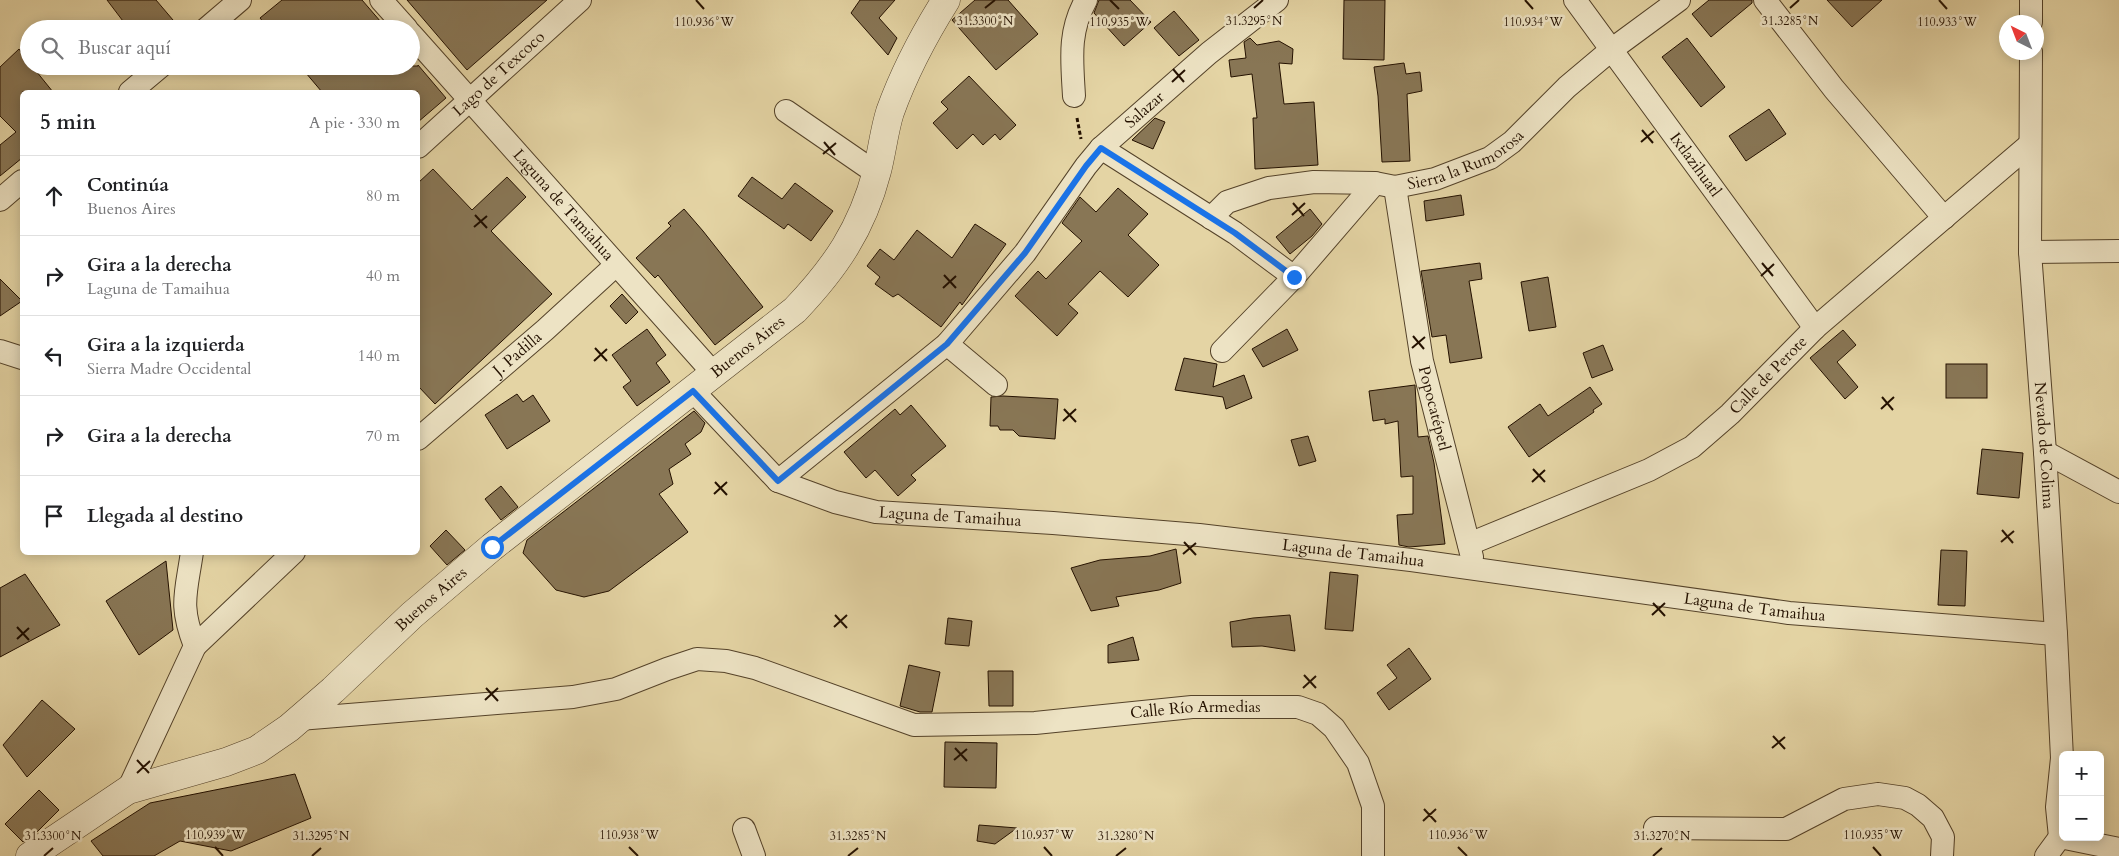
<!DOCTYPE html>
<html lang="es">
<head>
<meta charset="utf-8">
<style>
	:root { --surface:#fff; --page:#f6f6f6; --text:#202124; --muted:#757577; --line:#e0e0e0 }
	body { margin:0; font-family:Cardo,serif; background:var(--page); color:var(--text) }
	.controls { position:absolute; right:15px; bottom:15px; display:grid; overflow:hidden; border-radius:8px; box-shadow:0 2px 12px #0003 }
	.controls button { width:45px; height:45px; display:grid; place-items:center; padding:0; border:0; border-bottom:1px solid var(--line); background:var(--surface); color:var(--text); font:25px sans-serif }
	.compass { position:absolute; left:1999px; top:15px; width:45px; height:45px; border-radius:50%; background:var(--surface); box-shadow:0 2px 12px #0003; rotate:318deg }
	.stop { position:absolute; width:15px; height:15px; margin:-11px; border:4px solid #1a73e8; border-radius:50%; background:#fff }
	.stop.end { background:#1a73e8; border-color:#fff; box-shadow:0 1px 5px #0008 }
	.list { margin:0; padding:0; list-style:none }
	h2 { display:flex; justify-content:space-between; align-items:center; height:65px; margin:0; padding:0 20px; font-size:21px }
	h2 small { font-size:16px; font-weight:400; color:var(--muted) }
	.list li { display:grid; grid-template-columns:32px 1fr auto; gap:15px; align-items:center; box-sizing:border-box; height:80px; padding:0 20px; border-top:1px solid var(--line) }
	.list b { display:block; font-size:19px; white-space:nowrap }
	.list p { margin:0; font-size:16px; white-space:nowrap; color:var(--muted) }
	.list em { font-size:16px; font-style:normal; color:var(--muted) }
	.icon { flex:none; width:28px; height:28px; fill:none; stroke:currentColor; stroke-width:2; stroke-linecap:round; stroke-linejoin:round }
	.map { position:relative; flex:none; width:2119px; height:856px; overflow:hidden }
	.search { position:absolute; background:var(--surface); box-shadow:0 2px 12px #0003; left:20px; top:20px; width:400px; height:55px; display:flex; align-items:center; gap:12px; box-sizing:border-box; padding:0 18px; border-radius:28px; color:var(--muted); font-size:19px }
	.panel { position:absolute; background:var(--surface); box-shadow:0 2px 12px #0003; left:20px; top:90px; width:400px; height:465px; border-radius:8px }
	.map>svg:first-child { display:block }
</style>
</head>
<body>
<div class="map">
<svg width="2119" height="856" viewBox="0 0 2119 856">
	<rect width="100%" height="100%" fill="#e4d4a4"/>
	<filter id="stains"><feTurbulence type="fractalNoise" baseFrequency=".004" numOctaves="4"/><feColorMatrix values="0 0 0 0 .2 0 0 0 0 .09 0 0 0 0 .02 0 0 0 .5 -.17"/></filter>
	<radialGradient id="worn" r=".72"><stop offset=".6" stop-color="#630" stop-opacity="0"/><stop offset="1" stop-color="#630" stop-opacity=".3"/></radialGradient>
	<!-- building -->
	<g fill="#887655" stroke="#241100">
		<polygon points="107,0 156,0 173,20 163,29 129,29"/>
		<polygon points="282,0 362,0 387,29 269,29 260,18"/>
		<polygon points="407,0 547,0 467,70"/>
		<polygon points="860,0 895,0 879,18 897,38 888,55 851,13"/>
		<polygon points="975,0 1008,0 1038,34 996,70 952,20"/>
		<polygon points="1099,0 1130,0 1151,22 1124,46 1094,13"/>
		<polygon points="1344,0 1385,0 1384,60 1343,59"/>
		<polygon points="1709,0 1752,0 1752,3 1711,37 1692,14"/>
		<polygon points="1827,0 1882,0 1852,27"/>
		<polygon points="1174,11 1199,40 1179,56 1154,28"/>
		<polygon points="1250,38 1257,45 1279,41 1293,49 1292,64 1279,63 1284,104 1314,102 1318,165 1255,169 1253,118 1257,118 1252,74 1231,77 1229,60 1246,58 1244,42"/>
		<polygon points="1687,38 1725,87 1701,107 1662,57"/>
		<polygon points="19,49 29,62 29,66 32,66 53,92 22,92 22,158 0,176 0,145 16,132 0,116 0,67"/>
		<polygon points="1404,63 1406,74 1420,72 1422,91 1407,94 1410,161 1382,162 1378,96 1374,67"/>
		<polygon points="418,65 446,98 418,122 418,92 322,92 300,66 418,66"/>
		<polygon points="969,76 1016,125 1000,140 995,134 983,145 973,134 957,149 933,123 948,109 941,102"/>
		<polygon points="1769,109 1786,134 1746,161 1729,136"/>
		<polygon points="1155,118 1165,122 1153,149 1132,140"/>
		<polygon points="433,169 472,210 507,177 526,197 491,231 552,294 435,404 418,386 418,183"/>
		<polygon points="752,177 782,199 795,183 833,211 811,241 788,224 784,229 738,196"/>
		<polygon points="1118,188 1148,214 1128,235 1159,265 1128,297 1100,271 1068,304 1078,313 1057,336 1015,296 1038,271 1046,279 1082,241 1062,223 1080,197 1096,212"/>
		<polygon points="1461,195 1464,215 1426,221 1424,201"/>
		<polygon points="684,209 703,231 763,307 715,345 658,275 655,278 636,258 671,226 668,223"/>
		<polygon points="1310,209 1322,224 1312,236 1290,254 1276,237"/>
		<polygon points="975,224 1006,244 962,305 960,302 941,327 898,294 893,297 875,284 880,277 867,266 880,249 894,260 917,230 952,258"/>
		<polygon points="1480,263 1482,279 1469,281 1482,358 1450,363 1446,335 1432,337 1421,271"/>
		<polygon points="1548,277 1556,327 1529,331 1521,282"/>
		<polygon points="0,279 22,301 0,316"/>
		<polygon points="622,294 638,312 626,324 610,306"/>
		<polygon points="647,329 666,355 656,363 670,382 637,406 623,387 631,381 612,355"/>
		<polygon points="1287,329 1298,350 1263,367 1252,349"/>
		<polygon points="1843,330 1856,345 1837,362 1858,387 1845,399 1810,358"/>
		<polygon points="1603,345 1613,370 1592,378 1583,353"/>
		<polygon points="1184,358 1217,364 1213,387 1244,375 1252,398 1226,409 1223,397 1175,390"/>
		<rect x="1946" y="364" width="41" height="34"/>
		<polygon points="1415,385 1418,437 1428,436 1434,463 1445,544 1409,547 1399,545 1397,515 1413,514 1413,476 1401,477 1398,421 1385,424 1385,419 1373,421 1369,391"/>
		<polygon points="1590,387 1602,404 1593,410 1594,412 1529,457 1508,427 1540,404 1548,416"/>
		<polygon points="517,394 523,402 533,395 550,421 507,449 485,415"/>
		<polygon points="1003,396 1058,399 1055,439 1019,436 1013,430 1000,430 998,426 990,426 991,397"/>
		<polygon points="911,405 946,446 911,475 916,480 898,496 875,470 866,478 844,452 895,409 900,415"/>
		<polygon points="694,411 705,423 701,432 685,444 691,454 669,469 673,484 659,494 688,532 609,591 584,597 556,590 523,553 527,540"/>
		<polygon points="1308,436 1316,461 1299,466 1291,440"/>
		<polygon points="1982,449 2023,453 2019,498 1977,494"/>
		<polygon points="501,486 518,507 501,520 485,499"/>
		<polygon points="446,530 465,550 447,565 430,546"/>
		<polygon points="1176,549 1181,583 1159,590 1116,597 1119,606 1091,611 1071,568 1100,560 1150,556"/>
		<polygon points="1941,550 1967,551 1965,606 1938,605"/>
		<polygon points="166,561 173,630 139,655 106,601"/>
		<polygon points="1330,572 1358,575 1353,631 1325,629"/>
		<polygon points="25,574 60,625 0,657 0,588"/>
		<polygon points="1290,615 1295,651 1262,646 1232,647 1230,622 1253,618"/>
		<polygon points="948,618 972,621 969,646 945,644"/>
		<polygon points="1133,637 1139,660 1108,663 1108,645"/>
		<polygon points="1409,648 1431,679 1389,710 1377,693 1397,678 1387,665"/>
		<polygon points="909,665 940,672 932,712 920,712 900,706"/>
		<polygon points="988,671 1013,671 1013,706 989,706"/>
		<polygon points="42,700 75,729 27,777 3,745"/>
		<polygon points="945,742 997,743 996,788 944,787"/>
		<polygon points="295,774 311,818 231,851 180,841 154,856 103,856 91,841 150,803"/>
		<polygon points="39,790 59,810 36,833 23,842 5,824"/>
		<polygon points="979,825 1017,828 995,844 977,841"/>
	</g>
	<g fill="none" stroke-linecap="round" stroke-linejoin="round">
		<defs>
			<g id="minor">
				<polyline points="381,0 407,29"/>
				<path id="s1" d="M1575 0 1815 328"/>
				<polyline points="1765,0 1834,89 1944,218"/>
				<polyline points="2031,22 2031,0"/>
				<polyline points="206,29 240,0"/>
				<path id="s2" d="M411 34 715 375"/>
				<path id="s3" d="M2031 52 2030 252 2045 452 2056 634 2062 758 2057 807 2060 837"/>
				<polyline points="130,92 161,66"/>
				<path d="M1074 96C1072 60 1068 32 1086 0"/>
				<polyline points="786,111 876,173"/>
				<path id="s4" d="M418 147 580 0"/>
				<polyline points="1101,148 1235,233 1294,277"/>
				<path id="s5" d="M1395 187 1422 361 1472 557"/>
				<polyline points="0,200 22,181"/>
				<path id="s6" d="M1211 218 1227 202 1269 188 1314 182 1375 183 1395 187 1435 179 1490 158 1512 142 1567 87 1611 50 1679 0"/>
				<polyline points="2030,252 2119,251"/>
				<polyline points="947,344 996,385"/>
				<polyline points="0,351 22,358"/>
				<polyline points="1222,351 1294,277 1375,183"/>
				<path id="s7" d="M693 391 778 481 835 502 876 512 1053 523 1199 535 1411 560 1789 613 2056 634"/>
				<path id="s8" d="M418 439 545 330 616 265"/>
				<polyline points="2045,452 2119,492"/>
				<path id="s9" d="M778 481 947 344 1025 253 1086 166 1101 148 1209 53 1277 0"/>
				<path id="s10" d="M1469 544 1649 470 1692 447 1730 414 1815 328 2029 145"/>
				<path d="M192 552C186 594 179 605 195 646L294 552"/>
				<path id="s11" d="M299 719 573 697 616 689 667 669 697 659 726 661 755 668 914 725 1035 723 1192 707H1298L1318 714 1334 728 1358 763 1373 806V856"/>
				<polyline points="128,790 195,646"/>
				<polyline points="1655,828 1786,829 1844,799 1878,794 1905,798 1918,805 1933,818 1943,837 1942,856"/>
				<polyline points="744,829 754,856"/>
				<polyline points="2060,837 2119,849"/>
				<polyline points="2046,856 2060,837"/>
			</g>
			<g id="tertiary">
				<path id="s12" d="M30 856 128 790 226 762 257 750 289 728 333 690 412 615 492 547 795 310C835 268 862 229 877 171 882 152 884 131 890 112 904 73 924 35 946 0"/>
			</g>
		</defs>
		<!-- minor casing -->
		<use href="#minor" stroke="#544229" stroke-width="24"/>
		<!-- tertiary casing -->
		<use href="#tertiary" stroke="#544229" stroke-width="29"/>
		<!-- path -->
		<polyline stroke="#241100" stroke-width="3" stroke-dasharray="4 2.5" stroke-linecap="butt" points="1077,118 1081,139"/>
		<!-- minor -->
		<use href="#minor" stroke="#ede3c4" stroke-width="22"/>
		<!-- tertiary -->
		<use href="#tertiary" stroke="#ede3c4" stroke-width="28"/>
	</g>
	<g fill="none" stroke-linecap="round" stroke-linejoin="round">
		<!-- route -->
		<polyline stroke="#1a73e8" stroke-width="6" points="492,547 693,391 778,481 947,344 1025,253 1086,166 1101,148 1235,233 1294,277"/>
	</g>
	<!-- ticks -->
	<path fill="none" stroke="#241100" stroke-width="2" d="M696 0 704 9M1110 0 1119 9M1525 0 1533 9M1939 0 1947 9M985 8 995 0M1254 8 1263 0M1790 8 1799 0M1173 69 1184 82M1172 82 1185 70M1642 130 1653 143M824 142 835 155M1641 142 1654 131M823 154 836 143M1293 203 1304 216M475 215 487 228M1292 215 1305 203M474 227 487 216M1762 263 1773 276M944 275 956 288M1761 276 1774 264M943 288 956 276M1413 336 1424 349M595 348 607 361M1412 348 1425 337M594 361 607 349M1882 397 1893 410M1064 409 1076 422M1881 409 1894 397M1063 421 1076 409M1533 469 1545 482M715 482 727 495M1532 482 1545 470M714 494 727 482M2002 530 2013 543M1184 542 1196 555M2001 542 2014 531M1183 554 1196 543M1653 603 1665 616M835 615 847 628M1652 615 1665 603M17 627 29 640M834 627 847 615M17 639 29 628M1304 675 1316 688M486 688 498 701M1303 688 1316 676M485 700 498 688M1773 736 1785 749M955 748 967 761M1772 748 1785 737M137 760 149 773M954 760 967 749M137 773 150 761M1424 809 1436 822M1423 821 1436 809M215 847 223 856M629 847 638 856M1044 847 1052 856M1458 847 1467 856M1873 847 1881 856M44 856 53 848M312 856 321 848M848 856 858 848M1116 856 1126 848M1653 856 1662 848"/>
	<g text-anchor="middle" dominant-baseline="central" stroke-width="5" stroke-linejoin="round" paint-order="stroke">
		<!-- street labels -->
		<g font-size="16" fill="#241100" stroke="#ede3c4">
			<text stroke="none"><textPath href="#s4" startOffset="109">Lago de Texcoco</textPath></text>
			<text stroke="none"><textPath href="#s9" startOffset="525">Salazar</textPath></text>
			<text stroke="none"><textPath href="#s6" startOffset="270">Sierra la Rumorosa</textPath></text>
			<text stroke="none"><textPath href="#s1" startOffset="204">Ixtlazihuatl</textPath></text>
			<text stroke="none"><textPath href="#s2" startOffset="229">Laguna de Tamiahua</textPath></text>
			<text stroke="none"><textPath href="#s12" startOffset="889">Buenos Aires</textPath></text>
			<text stroke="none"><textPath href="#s8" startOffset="131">J. Padilla</textPath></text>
			<text stroke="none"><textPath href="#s10" startOffset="348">Calle de Perote</textPath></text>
			<text stroke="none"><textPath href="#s5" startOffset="225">Popocatépetl</textPath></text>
			<text stroke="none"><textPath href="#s3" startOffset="394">Nevado de Colima</textPath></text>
			<text stroke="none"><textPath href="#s7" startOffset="301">Laguna de Tamaihua</textPath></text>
			<text stroke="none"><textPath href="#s7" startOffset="706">Laguna de Tamaihua</textPath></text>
			<text stroke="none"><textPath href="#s12" startOffset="484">Buenos Aires</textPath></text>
			<text stroke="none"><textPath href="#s7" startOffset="1111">Laguna de Tamaihua</textPath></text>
			<text stroke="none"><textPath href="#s11" startOffset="915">Calle Río Armedias</textPath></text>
		</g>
	</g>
	<g font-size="12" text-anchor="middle" fill="#241100" stroke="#ede3c4" stroke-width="5" stroke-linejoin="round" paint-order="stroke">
		<text x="1790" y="25">31.3285°N</text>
		<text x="985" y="25">31.3300°N</text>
		<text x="1254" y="25">31.3295°N</text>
		<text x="1119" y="26">110.935°W</text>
		<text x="1533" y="26">110.934°W</text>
		<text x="704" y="26">110.936°W</text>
		<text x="1947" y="26">110.933°W</text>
		<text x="215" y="839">110.939°W</text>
		<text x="629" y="839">110.938°W</text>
		<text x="1044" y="839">110.937°W</text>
		<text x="1458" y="839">110.936°W</text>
		<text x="1873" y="839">110.935°W</text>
		<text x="53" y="840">31.3300°N</text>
		<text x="321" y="840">31.3295°N</text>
		<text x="858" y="840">31.3285°N</text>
		<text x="1126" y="840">31.3280°N</text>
		<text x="1662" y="840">31.3270°N</text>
	</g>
	<rect width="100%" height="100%" filter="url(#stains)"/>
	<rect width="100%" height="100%" fill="url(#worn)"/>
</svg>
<div class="controls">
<button>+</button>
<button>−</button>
</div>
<svg class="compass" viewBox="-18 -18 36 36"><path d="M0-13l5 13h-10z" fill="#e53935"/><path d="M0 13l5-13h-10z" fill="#757577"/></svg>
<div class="stop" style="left:492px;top:547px"></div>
<div class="stop end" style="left:1294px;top:277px"></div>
<div class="search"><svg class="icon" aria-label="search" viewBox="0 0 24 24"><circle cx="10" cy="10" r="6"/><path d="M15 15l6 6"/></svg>Buscar aquí</div>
<section class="panel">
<h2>5 min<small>A pie · 330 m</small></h2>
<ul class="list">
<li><svg class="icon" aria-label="ahead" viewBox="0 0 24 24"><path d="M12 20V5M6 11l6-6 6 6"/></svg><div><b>Continúa</b><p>Buenos Aires</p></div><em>80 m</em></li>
<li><svg class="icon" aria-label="right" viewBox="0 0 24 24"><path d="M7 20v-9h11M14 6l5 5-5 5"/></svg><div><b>Gira a la derecha</b><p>Laguna de Tamaihua</p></div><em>40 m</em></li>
<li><svg class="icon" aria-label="left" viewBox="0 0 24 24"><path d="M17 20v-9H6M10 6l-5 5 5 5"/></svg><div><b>Gira a la izquierda</b><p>Sierra Madre Occidental</p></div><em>140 m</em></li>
<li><svg class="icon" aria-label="right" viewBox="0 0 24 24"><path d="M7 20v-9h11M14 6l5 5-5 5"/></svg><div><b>Gira a la derecha</b></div><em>70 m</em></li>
<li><svg class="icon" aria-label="arrive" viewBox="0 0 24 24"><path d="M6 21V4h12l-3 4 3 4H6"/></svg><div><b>Llegada al destino</b></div></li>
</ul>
</section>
</div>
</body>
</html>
